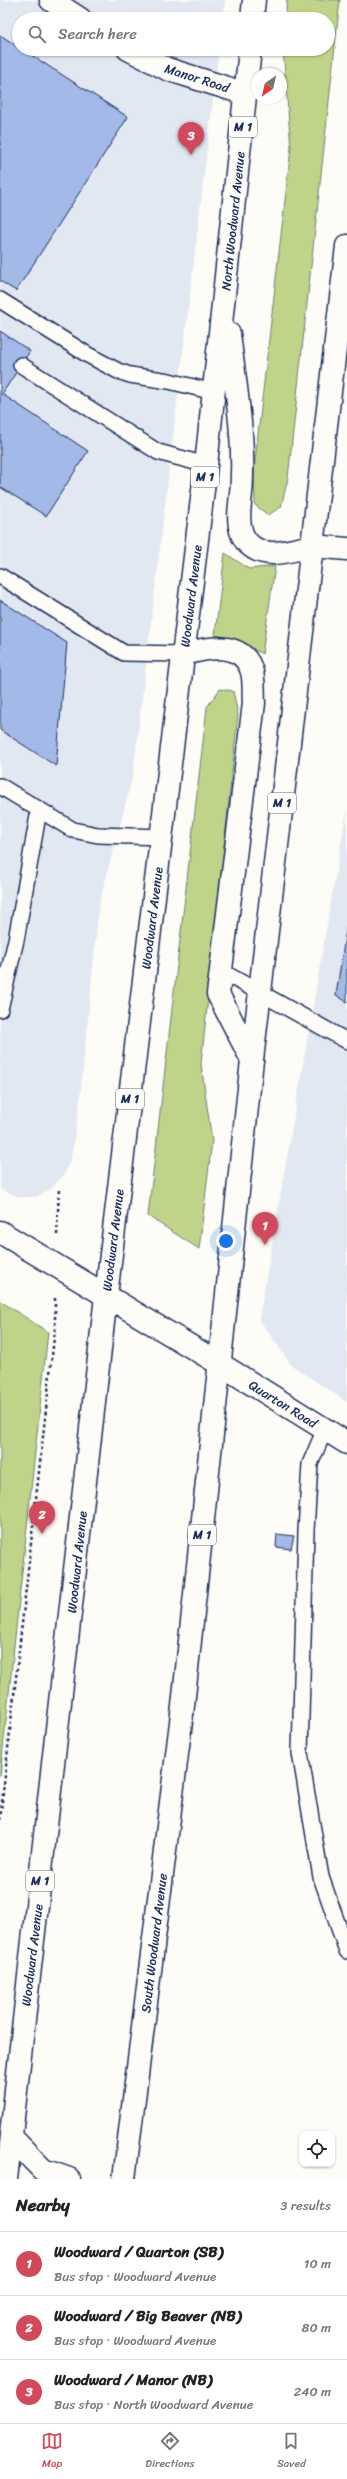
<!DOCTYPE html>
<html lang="en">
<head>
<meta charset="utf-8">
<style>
	:root { --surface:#fff; --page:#f2f2f2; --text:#222; --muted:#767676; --line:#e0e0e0; --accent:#d1495b }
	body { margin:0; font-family:Sriracha,sans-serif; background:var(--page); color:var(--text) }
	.controls { position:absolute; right:12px; bottom:12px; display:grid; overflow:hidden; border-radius:8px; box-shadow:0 1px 3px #0004 }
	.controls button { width:36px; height:36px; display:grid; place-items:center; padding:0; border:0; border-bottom:1px solid var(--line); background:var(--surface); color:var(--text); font:20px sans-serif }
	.compass { position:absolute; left:251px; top:68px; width:36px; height:36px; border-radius:50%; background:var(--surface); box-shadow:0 1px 3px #0004; rotate:214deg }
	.you { position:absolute; left:226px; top:1241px; width:14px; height:14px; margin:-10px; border:3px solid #fff; border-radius:50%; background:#1a73e8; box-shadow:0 0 0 6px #1a73e833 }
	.badge { display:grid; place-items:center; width:26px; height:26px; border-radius:50%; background:var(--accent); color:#fff; font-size:13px; font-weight:700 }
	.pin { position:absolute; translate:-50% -33px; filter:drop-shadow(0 1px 2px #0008) }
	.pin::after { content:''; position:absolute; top:21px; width:14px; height:12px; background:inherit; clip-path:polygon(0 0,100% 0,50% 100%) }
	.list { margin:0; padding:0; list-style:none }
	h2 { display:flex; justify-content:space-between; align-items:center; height:52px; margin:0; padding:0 16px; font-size:17px }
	h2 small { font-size:13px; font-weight:400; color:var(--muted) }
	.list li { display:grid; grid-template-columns:26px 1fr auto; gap:12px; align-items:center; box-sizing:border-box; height:64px; padding:0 16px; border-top:1px solid var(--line) }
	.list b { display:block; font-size:15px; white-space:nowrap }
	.list p { margin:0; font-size:13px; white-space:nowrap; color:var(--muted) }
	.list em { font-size:13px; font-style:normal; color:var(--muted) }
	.icon { flex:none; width:22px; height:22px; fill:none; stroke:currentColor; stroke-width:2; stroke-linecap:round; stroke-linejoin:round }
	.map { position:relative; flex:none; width:347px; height:2179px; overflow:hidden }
	.search { position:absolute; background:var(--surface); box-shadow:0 1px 3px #0004; left:12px; right:12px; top:12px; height:44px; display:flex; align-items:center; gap:10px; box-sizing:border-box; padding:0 14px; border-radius:22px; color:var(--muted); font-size:15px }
	.sheet { height:244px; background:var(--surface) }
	nav { display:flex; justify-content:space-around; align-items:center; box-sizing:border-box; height:56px; border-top:1px solid var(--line); background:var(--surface); font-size:11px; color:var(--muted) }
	nav a { display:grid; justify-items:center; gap:2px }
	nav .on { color:var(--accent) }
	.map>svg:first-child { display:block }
</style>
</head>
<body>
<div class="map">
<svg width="347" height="2179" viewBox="0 0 347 2179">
	<rect width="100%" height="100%" fill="#fdfcf7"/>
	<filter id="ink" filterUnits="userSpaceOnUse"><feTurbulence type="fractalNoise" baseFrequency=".025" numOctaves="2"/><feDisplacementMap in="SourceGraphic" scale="8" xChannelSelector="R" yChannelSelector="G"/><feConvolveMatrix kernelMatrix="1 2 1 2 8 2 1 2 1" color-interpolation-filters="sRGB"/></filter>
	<g filter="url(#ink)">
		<!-- built -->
		<g fill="#e2e8f2">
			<polygon points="0,0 225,0 223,19 19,19 19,49 219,49 133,775 99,905 79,1109 71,1158 64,1175 52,1188 37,1197 18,1197 0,1189"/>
			<polygon points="347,809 347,1402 291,1365 259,1319"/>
		</g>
		<!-- green -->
		<g fill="#bfd489" stroke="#6d8274">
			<polygon points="287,0 340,0 288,478 281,507 268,515 255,505 254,469 291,148 283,49 328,49 328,19 285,19"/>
			<polygon points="225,553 249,569 275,566 262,654 242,642 215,635"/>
			<polygon points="220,689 233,691 238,715 201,1064 212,1141 199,1249 148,1216 207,707"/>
			<polygon points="0,1301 48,1332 0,1776"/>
		</g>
		<!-- building -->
		<g fill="#a3b9e7" stroke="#1b2f5e">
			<polygon points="0,35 128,117 16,291 0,281"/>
			<polygon points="0,331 30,351 2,394 88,451 46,516 0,487"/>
			<polygon points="0,600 67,643 56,766 0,730"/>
			<polygon points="347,924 347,1002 336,995"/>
			<polygon points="277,1534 294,1536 291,1549 276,1547"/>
		</g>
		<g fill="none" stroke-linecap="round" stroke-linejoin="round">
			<defs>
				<g id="lane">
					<polyline points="0,300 88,355 118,371 130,375 169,381 214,392"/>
					<polyline points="21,365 158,452 206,465"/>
					<polyline points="0,576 124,653 184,654"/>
					<polyline points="0,786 73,830 98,835 162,837"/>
					<polyline points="221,971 347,1041"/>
					<polyline points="0,1009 16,940 39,810"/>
					<polyline points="325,1429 310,1464 306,1531 300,1753 321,1877 347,1951"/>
				</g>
				<g id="street">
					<polyline points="51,0 80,19"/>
					<polyline points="128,49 167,69 246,94"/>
					<polyline points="313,546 347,549"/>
				</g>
				<polyline id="secondary" points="220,1364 347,1443"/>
				<g id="primary">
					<polyline points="252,19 254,0"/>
					<path d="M229 334C236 391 247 447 240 504 238 519 238 536 251 546 268 560 293 549 313 546"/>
					<path d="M184 654C207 648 241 640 251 669 255 678 253 693 254 703L218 994 252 1060"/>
					<polyline points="0,1232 220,1364"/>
					<polyline points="11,2137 43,2170 69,2179"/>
					<polyline points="6,2179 106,1296 206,465 250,49"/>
					<polyline points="124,2179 183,1706 252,1060 347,246"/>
				</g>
			</defs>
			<!-- lane casing -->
			<use href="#lane" stroke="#1b2f5e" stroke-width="18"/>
			<!-- street casing -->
			<use href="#street" stroke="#1b2f5e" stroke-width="25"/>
			<!-- secondary casing -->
			<use href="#secondary" stroke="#1b2f5e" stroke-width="25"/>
			<!-- primary casing -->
			<use href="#primary" stroke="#1b2f5e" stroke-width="25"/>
			<!-- path -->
			<g stroke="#1b2f5e" stroke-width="2.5" stroke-dasharray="3 3" stroke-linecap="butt">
				<polyline points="57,1235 59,1187"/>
				<polyline points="0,1820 55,1329 55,1296"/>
			</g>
			<!-- lane -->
			<use href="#lane" stroke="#fdfcf7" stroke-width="15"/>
			<!-- street -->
			<use href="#street" stroke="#fdfcf7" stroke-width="22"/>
			<!-- secondary -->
			<use href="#secondary" stroke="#fdfcf7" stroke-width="22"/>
			<!-- primary -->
			<use href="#primary" stroke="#fdfcf7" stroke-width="22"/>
		</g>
	</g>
	<g text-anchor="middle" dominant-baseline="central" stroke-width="3" stroke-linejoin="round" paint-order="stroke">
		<!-- shield labels -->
		<g fill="#fdfcf7" stroke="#5f6c8c" stroke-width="1">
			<rect x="229" y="117" width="28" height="20" rx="3"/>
			<rect x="191" y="467" width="28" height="20" rx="3"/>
			<rect x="268" y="793" width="28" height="20" rx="3"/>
			<rect x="116" y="1089" width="28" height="20" rx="3"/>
			<rect x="188" y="1525" width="28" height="20" rx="3"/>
			<rect x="26" y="1871" width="28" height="20" rx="3"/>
		</g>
		<g font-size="12" font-weight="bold" fill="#1b2f5e">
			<text x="243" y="127">M 1</text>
			<text x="205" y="477">M 1</text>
			<text x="282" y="803">M 1</text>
			<text x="130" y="1099">M 1</text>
			<text x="202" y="1535">M 1</text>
			<text x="40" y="1881">M 1</text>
		</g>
		<!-- street labels -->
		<g font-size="13" fill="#1b2f5e" stroke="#fdfcf7">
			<text transform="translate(197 78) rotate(18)">Manor Road</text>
			<text transform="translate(233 221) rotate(-84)">North Woodward Avenue</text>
			<text transform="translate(191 596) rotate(-83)">Woodward Avenue</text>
			<text transform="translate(152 918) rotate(-83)">Woodward Avenue</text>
			<text transform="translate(113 1240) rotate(-83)">Woodward Avenue</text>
			<text transform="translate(283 1404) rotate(32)">Quarton Road</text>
			<text transform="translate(77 1562) rotate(-84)">Woodward Avenue</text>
			<text transform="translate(154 1943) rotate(-83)">South Woodward Avenue</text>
			<text transform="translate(32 1955) rotate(-83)">Woodward Avenue</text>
		</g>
	</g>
</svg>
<div class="controls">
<button><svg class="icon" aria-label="locate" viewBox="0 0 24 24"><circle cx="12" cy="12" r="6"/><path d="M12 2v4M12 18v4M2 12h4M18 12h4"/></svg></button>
</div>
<svg class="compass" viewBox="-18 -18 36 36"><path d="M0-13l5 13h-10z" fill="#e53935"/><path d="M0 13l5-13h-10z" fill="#767676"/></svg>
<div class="you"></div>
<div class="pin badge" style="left:265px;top:1245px">1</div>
<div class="pin badge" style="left:42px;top:1534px">2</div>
<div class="pin badge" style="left:191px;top:155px">3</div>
<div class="search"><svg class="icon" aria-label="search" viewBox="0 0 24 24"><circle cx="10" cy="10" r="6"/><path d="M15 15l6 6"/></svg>Search here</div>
</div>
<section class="sheet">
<h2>Nearby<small>3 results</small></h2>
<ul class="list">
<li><span class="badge">1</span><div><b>Woodward / Quarton (SB)</b><p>Bus stop · Woodward Avenue</p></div><em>10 m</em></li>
<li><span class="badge">2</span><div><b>Woodward / Big Beaver (NB)</b><p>Bus stop · Woodward Avenue</p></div><em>80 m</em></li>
<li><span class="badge">3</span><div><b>Woodward / Manor (NB)</b><p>Bus stop · North Woodward Avenue</p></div><em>240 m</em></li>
</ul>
</section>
<nav>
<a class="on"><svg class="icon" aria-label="map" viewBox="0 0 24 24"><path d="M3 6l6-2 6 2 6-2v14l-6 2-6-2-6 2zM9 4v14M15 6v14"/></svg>Map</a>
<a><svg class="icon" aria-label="directions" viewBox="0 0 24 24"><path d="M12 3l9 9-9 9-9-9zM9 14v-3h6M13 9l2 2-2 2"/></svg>Directions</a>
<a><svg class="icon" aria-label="saved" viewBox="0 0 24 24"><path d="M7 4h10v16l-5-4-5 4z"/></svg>Saved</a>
</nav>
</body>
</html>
